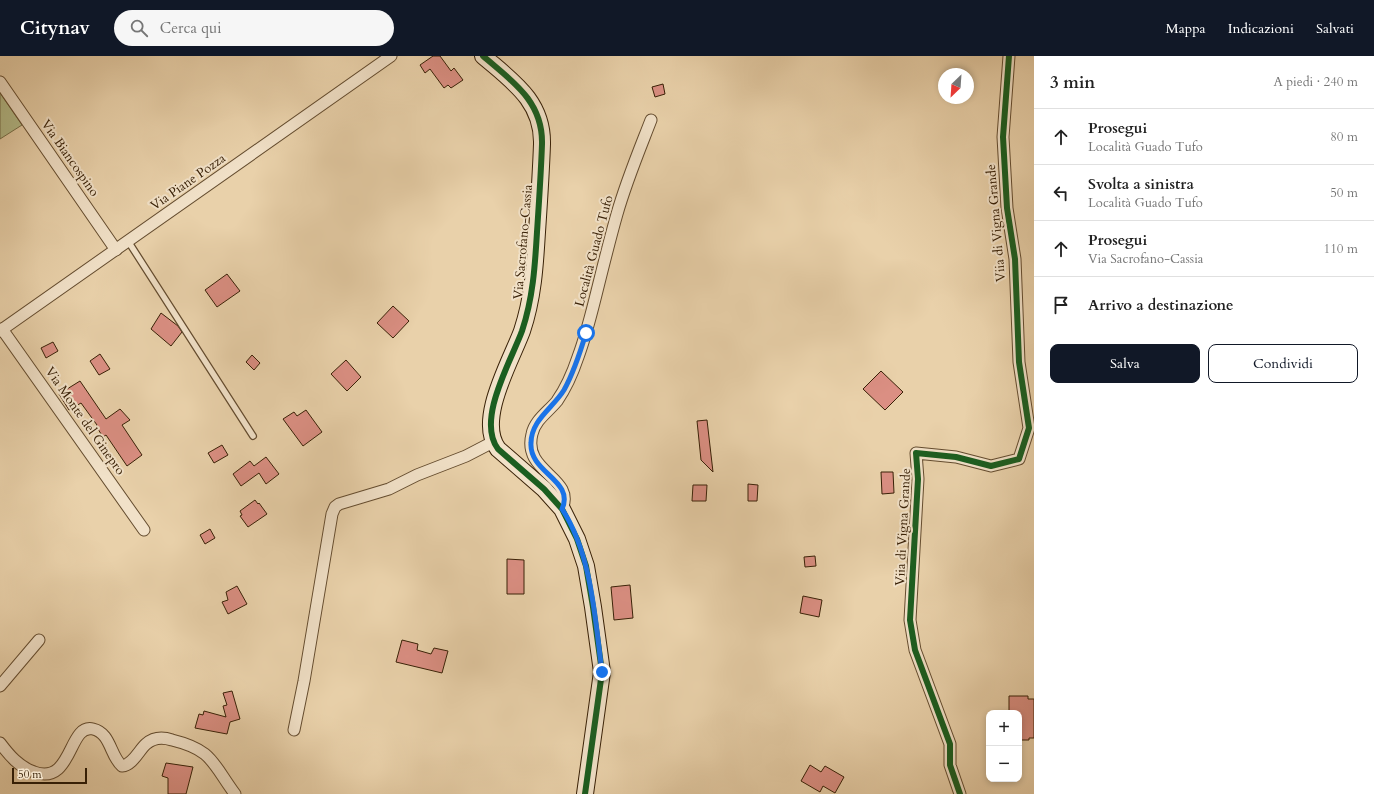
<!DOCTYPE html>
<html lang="it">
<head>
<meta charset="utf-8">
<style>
	:root { --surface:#fff; --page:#f6f6f6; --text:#222; --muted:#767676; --line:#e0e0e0; --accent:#111827 }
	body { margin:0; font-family:Cardo,serif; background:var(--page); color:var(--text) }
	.controls { position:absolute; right:12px; bottom:12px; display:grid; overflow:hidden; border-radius:8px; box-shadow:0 2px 6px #0003 }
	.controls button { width:36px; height:36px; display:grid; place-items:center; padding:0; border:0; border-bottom:1px solid var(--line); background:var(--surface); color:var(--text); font:20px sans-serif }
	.compass { position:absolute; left:938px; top:12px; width:36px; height:36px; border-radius:50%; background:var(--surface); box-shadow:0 2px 6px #0003; rotate:205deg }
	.scale { position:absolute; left:12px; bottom:10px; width:75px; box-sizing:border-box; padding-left:4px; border:2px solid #382006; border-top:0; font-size:11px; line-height:14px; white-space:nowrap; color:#382006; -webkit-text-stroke:3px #f1e1c8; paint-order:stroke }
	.stop { position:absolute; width:12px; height:12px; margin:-9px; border:3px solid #1a73e8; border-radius:50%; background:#fff }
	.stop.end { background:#1a73e8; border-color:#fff; box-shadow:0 1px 4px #0008 }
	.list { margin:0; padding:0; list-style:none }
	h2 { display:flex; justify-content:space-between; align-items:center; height:52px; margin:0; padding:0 16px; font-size:17px }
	h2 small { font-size:13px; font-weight:400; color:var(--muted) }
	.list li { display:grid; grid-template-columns:26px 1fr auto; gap:12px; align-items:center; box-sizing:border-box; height:56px; padding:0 16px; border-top:1px solid var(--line) }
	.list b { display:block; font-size:15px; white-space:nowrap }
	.list p { margin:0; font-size:13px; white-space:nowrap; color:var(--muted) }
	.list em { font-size:13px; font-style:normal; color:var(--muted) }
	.actions { display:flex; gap:8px; padding:12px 16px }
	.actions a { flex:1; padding:9px 0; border:1px solid var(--accent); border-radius:8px; text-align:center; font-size:14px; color:var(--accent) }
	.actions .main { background:var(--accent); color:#fff }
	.icon { flex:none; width:22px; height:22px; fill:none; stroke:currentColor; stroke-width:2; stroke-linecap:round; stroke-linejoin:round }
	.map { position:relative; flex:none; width:1034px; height:738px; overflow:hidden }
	header { display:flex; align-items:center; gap:24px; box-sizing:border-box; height:56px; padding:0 20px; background:var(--accent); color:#fff }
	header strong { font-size:19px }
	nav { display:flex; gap:22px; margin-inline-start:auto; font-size:14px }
	.search { width:280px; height:36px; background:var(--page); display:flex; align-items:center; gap:10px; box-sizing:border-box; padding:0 14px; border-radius:22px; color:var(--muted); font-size:15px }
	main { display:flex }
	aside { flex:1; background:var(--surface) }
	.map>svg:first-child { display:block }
</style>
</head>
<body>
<header>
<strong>Citynav</strong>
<div class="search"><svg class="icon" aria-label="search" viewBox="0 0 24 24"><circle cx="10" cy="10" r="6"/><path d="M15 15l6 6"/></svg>Cerca qui</div>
<nav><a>Mappa</a><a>Indicazioni</a><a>Salvati</a></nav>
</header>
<main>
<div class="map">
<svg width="1034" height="738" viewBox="0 0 1034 738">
	<rect width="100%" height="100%" fill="#e9d1aa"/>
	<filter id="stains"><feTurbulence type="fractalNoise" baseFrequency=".005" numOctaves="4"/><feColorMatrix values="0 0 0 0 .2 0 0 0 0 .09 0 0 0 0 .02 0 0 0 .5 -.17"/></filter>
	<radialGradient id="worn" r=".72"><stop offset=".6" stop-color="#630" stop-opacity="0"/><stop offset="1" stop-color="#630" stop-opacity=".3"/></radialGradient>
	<!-- green -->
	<polygon fill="#b4bc8a" stroke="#766e48" points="0,37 22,69 0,83"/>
	<!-- building -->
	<g fill="#db8f83" stroke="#382006">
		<polygon points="433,0 440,0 451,15 454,12 463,24 451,32 448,29 444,32 430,13 425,17 420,9"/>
		<polygon points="663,28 665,38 655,41 652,31"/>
		<polygon points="227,218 240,235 217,251 205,234"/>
		<polygon points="393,250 409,265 393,282 377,267"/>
		<polygon points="161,257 178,270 182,276 171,290 151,273"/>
		<polygon points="53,286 58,295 46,302 41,292"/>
		<polygon points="100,298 110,313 99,319 90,305"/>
		<polygon points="252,299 260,307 254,314 246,306"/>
		<polygon points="346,304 361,321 347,335 331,318"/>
		<polygon points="881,315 903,336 885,354 863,333"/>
		<polygon points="80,325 106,363 120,353 130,364 122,369 142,399 127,410 106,379 103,381 96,370 97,369 81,347 69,354 59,338"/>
		<polygon points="306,354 322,376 303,390 283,363 294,356 297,360"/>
		<polygon points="707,364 713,416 701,404 697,365"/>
		<polygon points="222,389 228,399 214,407 208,397"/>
		<polygon points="266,401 279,418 266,428 259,417 241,430 233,418 250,405 254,410"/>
		<polygon points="881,416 893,416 894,437 882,438"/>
		<polygon points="748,428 758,429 757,445 748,445"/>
		<polygon points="693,429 707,429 706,445 692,445"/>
		<polygon points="255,444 258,448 259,447 267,458 248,471 240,460 242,459 240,455"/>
		<polygon points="210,473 215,482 205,488 200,479"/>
		<polygon points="815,500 816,510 805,511 804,501"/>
		<polygon points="507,503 524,504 524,538 507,538"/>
		<polygon points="630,529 633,562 614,564 611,531"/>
		<polygon points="237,530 247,548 228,558 222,546 228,544 226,536"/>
		<polygon points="803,540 822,544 819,561 800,557"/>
		<polygon points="402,584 418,588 417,594 431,598 434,592 448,595 442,617 396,606"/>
		<polygon points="232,635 240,663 230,666 227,678 195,672 199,658 203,659 204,655 226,661 223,650 227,649 223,637"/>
		<polygon points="1009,640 1028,640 1028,643 1034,643 1034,682 1029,682 1029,684 1019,684 1019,657 1009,657"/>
		<polygon points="166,707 193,711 186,738 168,738 168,722 162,720"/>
		<polygon points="810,709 821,716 825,710 844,721 835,737 823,730 820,736 801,725"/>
	</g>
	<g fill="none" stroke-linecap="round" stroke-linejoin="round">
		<defs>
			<polyline id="lane" points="128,185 253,380"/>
			<g id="street">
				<polyline points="0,26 116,194"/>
				<polyline points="2,273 144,474"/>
				<polyline points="0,275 391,0"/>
				<path d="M562 453C576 421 522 417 532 378 535 364 548 356 557 345 566 332 573 316 578 301 585 282 590 263 595 243 602 215 609 186 617 158 626 126 639 95 651 64"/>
				<polyline points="0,630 39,584"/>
				<polyline points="294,674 304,625 332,458 335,451 339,448 389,433 417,419 466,400 493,386"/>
				<path d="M0 687C9 699 19 711 34 716 73 730 68 667 93 673 111 677 110 700 122 710 133 709 139 694 146 688 154 681 163 681 172 684 213 694 212 707 235 738"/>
				<polyline points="960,738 950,709 950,688 915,594 910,564 918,423 916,397 956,401 991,410 1019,403 1029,372 1019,306 1015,203 1007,152 1003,81 1009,0"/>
			</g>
			<path id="secondary" d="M483 0C512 25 543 45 542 88 541 117 539 146 537 176 535 210 533 242 522 275 511 305 476 364 498 393L544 433 562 453 577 483 586 510 593 551 602 616 585 738"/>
		</defs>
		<!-- lane casing -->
		<use href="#lane" stroke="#644c2f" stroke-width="8"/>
		<!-- street casing -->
		<use href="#street" stroke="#644c2f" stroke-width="13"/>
		<!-- secondary casing -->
		<use href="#secondary" stroke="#382006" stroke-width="18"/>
		<!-- lane -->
		<use href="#lane" stroke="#f1e1c8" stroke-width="5.5"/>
		<!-- street -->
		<use href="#street" stroke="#f1e1c8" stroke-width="11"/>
		<!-- secondary -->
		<use href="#secondary" stroke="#f1e1c8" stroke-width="16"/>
		<defs>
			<g id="cycleway">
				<path d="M483 0C512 25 543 45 542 88 541 117 539 146 537 176 535 210 533 242 522 275 511 305 476 364 498 393L544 433 562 453 577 483 586 510 593 551 602 616 585 738"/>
				<polyline points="960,738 950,709 950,688 915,594 910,564 918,423 916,397 956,401 991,410 1019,403 1029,372 1019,306 1015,203 1007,152 1003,81 1009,0"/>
			</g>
		</defs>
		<!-- cycleway casing -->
		<use href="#cycleway" stroke="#f1e1c8" stroke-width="8"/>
		<!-- cycleway -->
		<use href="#cycleway" stroke="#1b5e20" stroke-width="6"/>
	</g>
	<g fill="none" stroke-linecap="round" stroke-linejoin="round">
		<!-- route -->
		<path stroke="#1a73e8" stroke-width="5" d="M586 277C580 297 574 316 564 334 553 352 531 364 531 387 529 417 575 424 562 453 592 499 595 563 602 616"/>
	</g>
	<g text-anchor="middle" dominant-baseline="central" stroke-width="4" stroke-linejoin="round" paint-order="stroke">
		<!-- street labels -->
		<g font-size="13" fill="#382006" stroke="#f1e1c8">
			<text transform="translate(70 102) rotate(55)">Via Biancospino</text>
			<text transform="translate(188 126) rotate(-35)">Via Piane Pozza</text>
			<text transform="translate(996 167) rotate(-95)">Viia di Vigna Grande</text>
			<text transform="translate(523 186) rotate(-85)">Via Sacrofano-Cassia</text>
			<text transform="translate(594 195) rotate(-75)">Località Guado Tufo</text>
			<text transform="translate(85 365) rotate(55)">Via Monte del Ginepro</text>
			<text transform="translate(903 471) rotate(-87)">Viia di Vigna Grande</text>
		</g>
	</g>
	<rect width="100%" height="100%" filter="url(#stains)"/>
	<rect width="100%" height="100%" fill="url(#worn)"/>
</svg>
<div class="controls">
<button>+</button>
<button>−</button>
</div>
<svg class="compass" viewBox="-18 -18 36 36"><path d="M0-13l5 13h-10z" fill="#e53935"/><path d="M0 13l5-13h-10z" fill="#767676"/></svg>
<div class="scale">50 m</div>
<div class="stop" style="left:586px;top:277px"></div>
<div class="stop end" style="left:602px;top:616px"></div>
</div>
<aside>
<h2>3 min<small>A piedi · 240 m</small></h2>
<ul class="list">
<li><svg class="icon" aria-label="ahead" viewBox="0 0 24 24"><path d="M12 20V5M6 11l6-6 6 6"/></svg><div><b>Prosegui</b><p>Località Guado Tufo</p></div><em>80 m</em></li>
<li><svg class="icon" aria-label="left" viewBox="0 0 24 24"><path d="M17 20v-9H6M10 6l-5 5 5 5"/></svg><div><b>Svolta a sinistra</b><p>Località Guado Tufo</p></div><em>50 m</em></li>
<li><svg class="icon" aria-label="ahead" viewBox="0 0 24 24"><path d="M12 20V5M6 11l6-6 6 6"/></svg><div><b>Prosegui</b><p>Via Sacrofano-Cassia</p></div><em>110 m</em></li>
<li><svg class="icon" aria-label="arrive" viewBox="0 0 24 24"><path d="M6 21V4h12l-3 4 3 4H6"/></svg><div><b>Arrivo a destinazione</b></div></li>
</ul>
<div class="actions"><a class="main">Salva</a><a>Condividi</a></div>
</aside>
</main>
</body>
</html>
